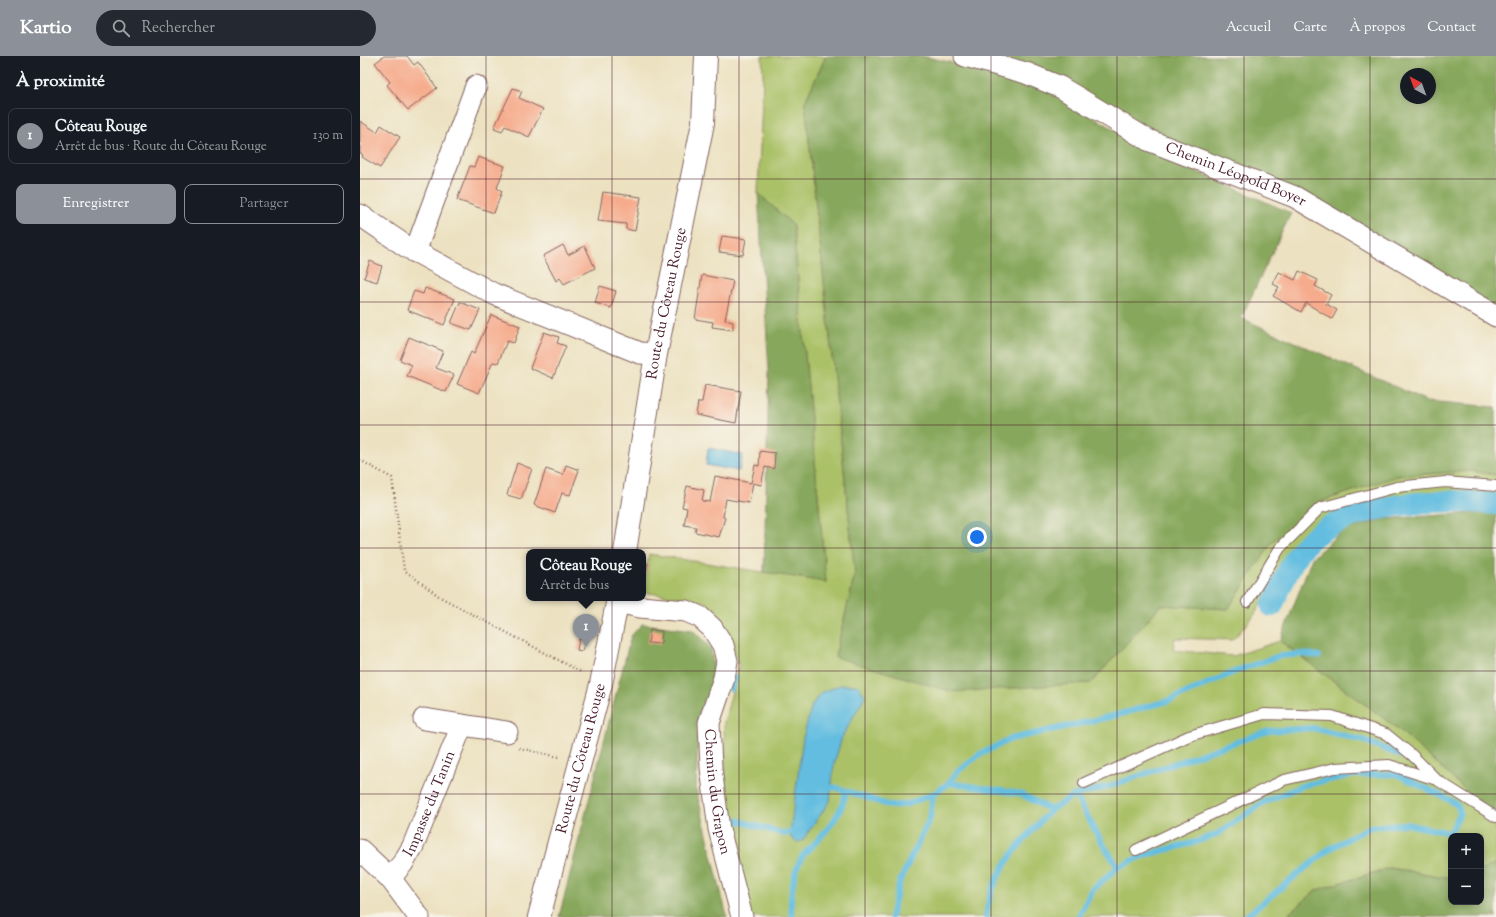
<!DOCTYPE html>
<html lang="fr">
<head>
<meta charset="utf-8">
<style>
	:root { --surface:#171b24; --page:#242831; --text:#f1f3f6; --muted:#9ea1a6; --line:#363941; --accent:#8c9099 }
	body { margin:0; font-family:"Sorts Mill Goudy",serif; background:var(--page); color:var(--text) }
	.controls { position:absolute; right:12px; bottom:12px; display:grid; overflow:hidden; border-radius:8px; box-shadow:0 2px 10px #0003 }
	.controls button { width:36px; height:36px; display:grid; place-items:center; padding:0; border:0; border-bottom:1px solid var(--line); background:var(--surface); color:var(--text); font:20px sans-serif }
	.compass { position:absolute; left:1040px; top:12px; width:36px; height:36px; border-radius:50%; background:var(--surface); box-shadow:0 2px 10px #0003; rotate:319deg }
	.you { position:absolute; left:617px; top:481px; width:14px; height:14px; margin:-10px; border:3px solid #fff; border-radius:50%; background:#1a73e8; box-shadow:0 0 0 6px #1a73e833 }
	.badge { display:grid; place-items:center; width:26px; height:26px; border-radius:50%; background:var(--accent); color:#fff; font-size:13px; font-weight:700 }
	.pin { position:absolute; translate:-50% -33px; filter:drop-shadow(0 1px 2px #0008) }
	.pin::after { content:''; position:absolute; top:21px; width:14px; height:12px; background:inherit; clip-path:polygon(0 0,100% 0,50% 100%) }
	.popup { position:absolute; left:166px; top:493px; width:120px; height:52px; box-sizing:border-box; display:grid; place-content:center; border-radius:8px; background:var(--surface); filter:drop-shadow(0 1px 3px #0005); font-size:13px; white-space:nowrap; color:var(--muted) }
	.popup b { font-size:15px; color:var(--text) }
	.popup::after { content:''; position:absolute; left:50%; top:100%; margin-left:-8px; border:8px solid transparent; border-top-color:var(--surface) }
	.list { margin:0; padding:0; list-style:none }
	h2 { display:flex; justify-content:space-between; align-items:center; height:52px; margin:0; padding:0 16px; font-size:17px }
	h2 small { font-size:13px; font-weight:400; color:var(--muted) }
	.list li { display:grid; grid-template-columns:26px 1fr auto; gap:12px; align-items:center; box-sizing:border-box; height:56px; margin:0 8px 8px; padding:0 8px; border:1px solid var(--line); border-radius:8px }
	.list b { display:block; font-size:15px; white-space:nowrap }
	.list p { margin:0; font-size:13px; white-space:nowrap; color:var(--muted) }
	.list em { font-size:13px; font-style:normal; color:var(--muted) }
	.actions { display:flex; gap:8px; padding:12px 16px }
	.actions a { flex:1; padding:9px 0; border:1px solid var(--accent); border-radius:8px; text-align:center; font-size:14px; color:var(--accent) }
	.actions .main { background:var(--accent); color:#fff }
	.icon { flex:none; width:22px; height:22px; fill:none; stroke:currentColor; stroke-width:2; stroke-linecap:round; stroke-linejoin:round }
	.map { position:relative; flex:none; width:1136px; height:861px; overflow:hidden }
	header { display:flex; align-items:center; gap:24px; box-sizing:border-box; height:56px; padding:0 20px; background:var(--accent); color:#fff }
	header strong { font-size:19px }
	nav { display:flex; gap:22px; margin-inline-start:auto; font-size:14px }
	.search { width:280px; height:36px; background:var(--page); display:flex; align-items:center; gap:10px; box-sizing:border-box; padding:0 14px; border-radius:22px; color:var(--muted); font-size:15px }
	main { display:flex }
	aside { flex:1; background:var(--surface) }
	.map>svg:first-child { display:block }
</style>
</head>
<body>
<header>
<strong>Kartio</strong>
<div class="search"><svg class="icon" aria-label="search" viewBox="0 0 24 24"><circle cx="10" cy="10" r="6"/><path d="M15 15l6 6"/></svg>Rechercher</div>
<nav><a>Accueil</a><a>Carte</a><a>À propos</a><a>Contact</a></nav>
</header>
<main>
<aside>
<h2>À proximité<small></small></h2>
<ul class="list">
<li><span class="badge">1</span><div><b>Côteau Rouge</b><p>Arrêt de bus · Route du Côteau Rouge</p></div><em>130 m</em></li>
</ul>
<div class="actions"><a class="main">Enregistrer</a><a>Partager</a></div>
</aside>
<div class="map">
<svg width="1136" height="861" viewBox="0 0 1136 861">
	<rect width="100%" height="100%" fill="#f7f3e8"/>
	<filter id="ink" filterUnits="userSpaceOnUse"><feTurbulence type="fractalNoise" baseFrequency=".025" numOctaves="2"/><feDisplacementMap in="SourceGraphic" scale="8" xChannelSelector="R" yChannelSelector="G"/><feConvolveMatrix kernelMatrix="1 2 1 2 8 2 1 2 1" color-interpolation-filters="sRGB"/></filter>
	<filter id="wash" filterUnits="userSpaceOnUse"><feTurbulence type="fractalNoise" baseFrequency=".012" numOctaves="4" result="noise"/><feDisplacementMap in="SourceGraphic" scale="16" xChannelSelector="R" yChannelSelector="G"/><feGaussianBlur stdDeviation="0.9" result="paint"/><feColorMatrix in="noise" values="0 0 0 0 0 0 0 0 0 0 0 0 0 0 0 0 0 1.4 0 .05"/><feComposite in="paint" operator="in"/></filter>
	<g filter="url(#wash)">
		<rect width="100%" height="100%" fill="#ece1c0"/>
		<!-- green -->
		<polygon fill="#aac167" stroke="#7a7049" points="402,0 466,0 445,46 495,518 475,601 731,627 801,549 868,553 912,486 957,447 1037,420 1111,415 1136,419 1136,441 1121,438 1029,443 976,458 939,482 895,558 873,584 815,582 813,594 873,600 920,585 1041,675 1136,762 1136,807 1121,815 1121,780 1091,780 1091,822 1029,812 957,834 925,861 388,861 366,777 364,666 379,610 368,578 346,546 283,536 289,498 466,526 433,169 398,137 403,21"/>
		<!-- forest -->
		<g fill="#87a75c" stroke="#686344" fill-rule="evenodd">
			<polygon points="466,0 562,0 671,24 796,98 931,157 881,262 1067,345 1136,351 1136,419 1111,415 1037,420 957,447 912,486 868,553 801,549 731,627 593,636 475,601 495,518 445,46"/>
			<path d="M640 0H1136V251L784 76ZM1046 18H1070V42H1046Z"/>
			<polygon points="398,137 433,169 466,526 404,516 409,315"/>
			<polygon points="1130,456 1136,457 1136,762 1041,675 920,585 952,502 983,474 1024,463"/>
			<polygon points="282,568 333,574 351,592 355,624 338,681 336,733 367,861 199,861 271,580"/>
			<polygon points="1136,807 1136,861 925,861 957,834 1030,812 1091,822 1091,846 1121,846 1121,815"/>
		</g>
		<!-- water -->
		<g fill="#62bde0" stroke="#566e86">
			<polygon points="348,392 383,399 379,415 346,409"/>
			<polygon points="480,629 498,629 505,640 482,681 474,708 470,745 442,785 437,786 431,782 430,777 443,682 452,649 461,637"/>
		</g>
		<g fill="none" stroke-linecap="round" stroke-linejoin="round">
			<!-- stream -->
			<g stroke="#62bde0" stroke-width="6">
				<polyline points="371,633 375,622"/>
				<polyline points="589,727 598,715 620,698 651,683 749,661 808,645 881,613 919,600 944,598 959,600"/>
				<polyline points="464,734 474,731 531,750 548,748 573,738 589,727 661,738 691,754 715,739 747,731 908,675 953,672 1005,685 1042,700"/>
				<polyline points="715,739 741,785 758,811 785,799 836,786 857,778 904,746 944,729 993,719 1036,718 1090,744 1098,750 1100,757 1090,777 1046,768 1010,771 969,793 885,861"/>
				<polyline points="365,750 372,763 425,778 436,773"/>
				<path d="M432 861C429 845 433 815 442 801 445 796 451 792 455 787 469 772 483 756 486 735"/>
				<polyline points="531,861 540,825 570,762 573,738"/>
				<path d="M626 861C630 817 662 785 691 754"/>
				<polyline points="718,861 733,833 758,811"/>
			</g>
			<!-- canal -->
			<path stroke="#62bde0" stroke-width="22" d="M912 550C922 529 931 503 948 486 987 447 1083 441 1136 448"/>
		</g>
		<g id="blocks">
			<!-- building -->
			<g fill="#f6ab8c">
				<polygon points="24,0 47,0 54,9 58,6 77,32 48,54 27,29 30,26 15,7"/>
				<polygon points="153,32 162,35 159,42 183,53 169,81 145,70 142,75 134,72"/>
				<polygon points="0,65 17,76 21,69 40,81 20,112 2,101 3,99 0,97"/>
				<polygon points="118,101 145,110 137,132 142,135 134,157 97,144 110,110 114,111"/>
				<polygon points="243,136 281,141 275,175 266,173 266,168 238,165"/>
				<polygon points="362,180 386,183 383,199 359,196"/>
				<polygon points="203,189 208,199 225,190 235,212 204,228 200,222 196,225 183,200"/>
				<polygon points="10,205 22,210 17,226 4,222"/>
				<polygon points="939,215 958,224 955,230 971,239 966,248 977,254 972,263 946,247 941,256 913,240 919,231 913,228 919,216 935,224"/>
				<polygon points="342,219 373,225 365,264 373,266 373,274 352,271 353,266 335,263"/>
				<polygon points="240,230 256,235 251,252 235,247"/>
				<polygon points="65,232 95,243 84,269 47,254 54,235 63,238"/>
				<polygon points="100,246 120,254 111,274 91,267"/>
				<polygon points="131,259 160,270 154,287 147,285 138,307 133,306 119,337 97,328 111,296 114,298"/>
				<polygon points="184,276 199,281 197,287 206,290 193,322 170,312"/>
				<polygon points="49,281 83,295 76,312 94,319 86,336 47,320 52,309 40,304"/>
				<polygon points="345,329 381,335 376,367 336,359 338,346 342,346"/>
				<polygon points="400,395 415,397 414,413 405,411 401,429 393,427 389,447 366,443 363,461 365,462 359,481 335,476 336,471 324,469 327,452 322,451 327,430 344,434 342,445 350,446 355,420 391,427 395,409 399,410"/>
				<polygon points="157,407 172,413 161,443 147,439"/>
				<polygon points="206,409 219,414 210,439 202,437 195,457 174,449 186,413 203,419"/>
				<polygon points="283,506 288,507 286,518 283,517"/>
				<polygon points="290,574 302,575 301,588 288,587"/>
				<polygon points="219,583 225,584 222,595 217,594"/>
			</g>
		</g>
	</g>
	<g filter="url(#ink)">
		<use href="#blocks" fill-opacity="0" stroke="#83635f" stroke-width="1"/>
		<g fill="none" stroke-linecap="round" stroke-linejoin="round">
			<defs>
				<g id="service">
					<polyline points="887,546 920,492 960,452 1037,431 1085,426 1136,430"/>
					<polyline points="724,727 829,680 904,658 972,660 1026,678 1052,699 1075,722"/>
					<polyline points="776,794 924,724 975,712 1029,709 1077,724 1136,761"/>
				</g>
				<g id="minor">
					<path id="s1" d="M605 0 666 17 700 31 788 84 935 141 1136 260"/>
					<polyline points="0,159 47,191 134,238 280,297 296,298"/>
					<polyline points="55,196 116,30"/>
					<path id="s2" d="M257 546 280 551 326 555 340 561 352 572 363 589 367 605 364 622 349 667 351 712 359 773 382 861"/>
					<polyline points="64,663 147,676"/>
					<polyline points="0,794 30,822 59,861"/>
					<path id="s3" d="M30 822 43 807 53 790 102 669"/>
				</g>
				<g id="tertiary">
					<path id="s4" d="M265 496 296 298 343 67 346 0"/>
					<path id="s5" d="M179 861 241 628 258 542"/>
				</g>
			</defs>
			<!-- service casing -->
			<use href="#service" stroke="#83635f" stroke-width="12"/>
			<!-- minor casing -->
			<use href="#minor" stroke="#83635f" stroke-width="23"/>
			<!-- tertiary casing -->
			<use href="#tertiary" stroke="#83635f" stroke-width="24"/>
			<!-- path -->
			<g stroke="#83635f" stroke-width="2.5" stroke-dasharray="1 3" stroke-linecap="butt">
				<polyline points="0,404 32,422 44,514 80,541 221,616"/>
				<polyline points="159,692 199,701"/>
			</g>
			<!-- service -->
			<use href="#service" stroke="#fff" stroke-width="10"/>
			<!-- minor -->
			<use href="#minor" stroke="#fff" stroke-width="21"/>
			<!-- tertiary -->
			<use href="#tertiary" stroke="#fff" stroke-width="22"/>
		</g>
	</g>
	<!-- grid -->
	<path fill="none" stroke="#4a1f2b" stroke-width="1" stroke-opacity="0.55" d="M126 0V861M252 0V861M379 0V861M505 0V861M631 0V861M757 0V861M884 0V861M1010 0V861M0 123H1136M0 246H1136M0 369H1136M0 492H1136M0 615H1136M0 738H1136"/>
	<g text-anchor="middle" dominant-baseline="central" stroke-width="4" stroke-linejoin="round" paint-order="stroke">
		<!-- street labels -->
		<g font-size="15" fill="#4a1f2b" stroke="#f7f3e8">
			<text stroke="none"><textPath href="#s1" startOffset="297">Chemin Léopold Boyer</textPath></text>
			<text stroke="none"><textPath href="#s4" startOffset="252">Route du Côteau Rouge</textPath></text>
			<text stroke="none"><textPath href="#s5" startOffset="164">Route du Côteau Rouge</textPath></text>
			<text stroke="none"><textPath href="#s2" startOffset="272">Chemin du Grapon</textPath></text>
			<text stroke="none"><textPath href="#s3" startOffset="85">Impasse du Tanin</textPath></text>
		</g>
	</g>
</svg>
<div class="controls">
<button>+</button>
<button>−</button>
</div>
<svg class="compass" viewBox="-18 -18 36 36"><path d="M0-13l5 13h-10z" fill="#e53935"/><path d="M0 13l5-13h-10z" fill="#9ea1a6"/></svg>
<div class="you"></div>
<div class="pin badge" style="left:226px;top:591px">1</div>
<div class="popup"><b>Côteau Rouge</b>Arrêt de bus</div>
</div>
</main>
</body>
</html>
